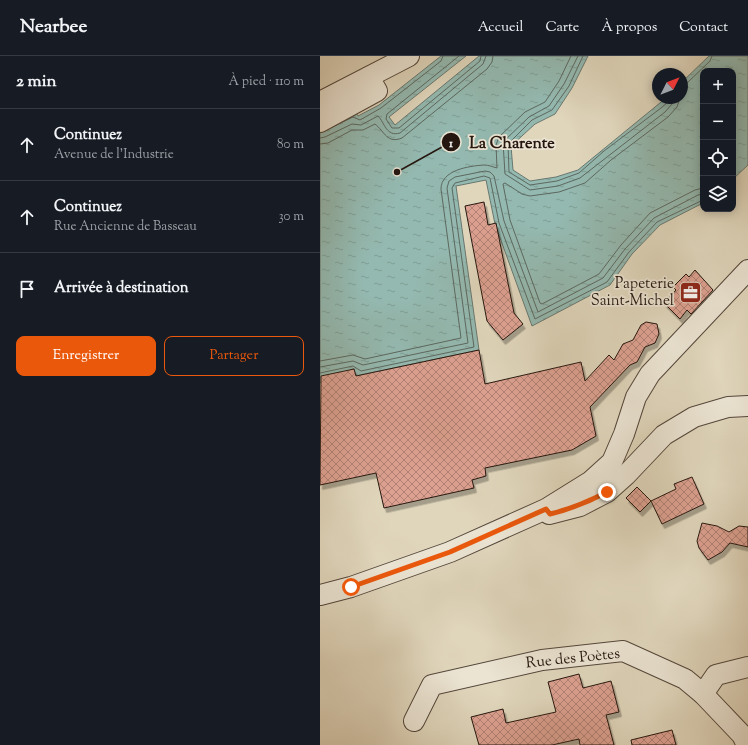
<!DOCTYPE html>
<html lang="fr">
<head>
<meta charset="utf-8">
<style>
	:root { --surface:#171b24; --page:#20242c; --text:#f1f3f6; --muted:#9ea1a6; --line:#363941; --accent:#ea580c }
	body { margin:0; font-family:"Sorts Mill Goudy",serif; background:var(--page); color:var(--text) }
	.controls { position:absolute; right:12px; top:12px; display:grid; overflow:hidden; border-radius:8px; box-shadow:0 2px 10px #0003 }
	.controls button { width:36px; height:36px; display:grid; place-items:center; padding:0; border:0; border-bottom:1px solid var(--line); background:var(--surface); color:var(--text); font:20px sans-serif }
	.compass { position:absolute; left:332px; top:12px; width:36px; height:36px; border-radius:50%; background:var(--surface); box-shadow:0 2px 10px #0003; rotate:48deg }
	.stop { position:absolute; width:12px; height:12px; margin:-9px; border:3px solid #ea580c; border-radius:50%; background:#fff }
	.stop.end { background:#ea580c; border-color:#fff; box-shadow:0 1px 4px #0008 }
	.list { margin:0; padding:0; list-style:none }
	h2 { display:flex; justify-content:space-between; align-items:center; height:52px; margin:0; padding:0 16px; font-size:17px }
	h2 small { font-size:13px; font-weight:400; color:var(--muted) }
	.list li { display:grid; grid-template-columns:26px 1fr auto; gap:12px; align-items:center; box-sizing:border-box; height:72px; padding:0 16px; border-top:1px solid var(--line) }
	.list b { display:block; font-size:15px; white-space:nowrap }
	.list p { margin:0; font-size:13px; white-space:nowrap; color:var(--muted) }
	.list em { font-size:13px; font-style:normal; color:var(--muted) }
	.actions { display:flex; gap:8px; padding:12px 16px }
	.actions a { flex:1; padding:9px 0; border:1px solid var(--accent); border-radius:8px; text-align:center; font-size:14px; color:var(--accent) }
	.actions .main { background:var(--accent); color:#fff }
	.icon { flex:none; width:22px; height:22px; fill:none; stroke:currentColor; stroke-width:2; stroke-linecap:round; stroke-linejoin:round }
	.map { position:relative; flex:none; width:428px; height:689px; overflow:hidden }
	header { display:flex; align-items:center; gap:24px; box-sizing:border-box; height:56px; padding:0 20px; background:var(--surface); border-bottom:1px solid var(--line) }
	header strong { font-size:19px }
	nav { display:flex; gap:22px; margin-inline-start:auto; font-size:14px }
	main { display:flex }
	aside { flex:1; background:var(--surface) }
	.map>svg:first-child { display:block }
</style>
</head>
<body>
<header>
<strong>Nearbee</strong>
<nav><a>Accueil</a><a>Carte</a><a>À propos</a><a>Contact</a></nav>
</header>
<main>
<aside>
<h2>2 min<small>À pied · 110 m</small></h2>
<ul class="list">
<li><svg class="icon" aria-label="ahead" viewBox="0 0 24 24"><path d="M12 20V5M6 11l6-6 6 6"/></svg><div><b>Continuez</b><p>Avenue de l'Industrie</p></div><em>80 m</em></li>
<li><svg class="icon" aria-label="ahead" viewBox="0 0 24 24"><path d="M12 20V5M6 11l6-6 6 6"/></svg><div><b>Continuez</b><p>Rue Ancienne de Basseau</p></div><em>30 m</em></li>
<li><svg class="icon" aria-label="arrive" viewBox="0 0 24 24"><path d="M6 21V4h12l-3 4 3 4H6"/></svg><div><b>Arrivée à destination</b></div></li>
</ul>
<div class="actions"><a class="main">Enregistrer</a><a>Partager</a></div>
</aside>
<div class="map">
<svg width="428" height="689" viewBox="0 0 428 689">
	<defs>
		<pattern id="water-ripples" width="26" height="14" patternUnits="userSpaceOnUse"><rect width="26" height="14" fill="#94b9b0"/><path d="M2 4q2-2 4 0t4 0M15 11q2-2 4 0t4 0" fill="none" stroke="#7f9e96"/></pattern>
		<pattern id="building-cross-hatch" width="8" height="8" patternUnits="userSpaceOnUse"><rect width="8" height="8" fill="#dda191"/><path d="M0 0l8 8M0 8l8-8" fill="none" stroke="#b38275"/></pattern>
		<filter id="shadow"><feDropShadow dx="2.5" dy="4.5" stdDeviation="0" flood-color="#0004"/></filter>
	</defs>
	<rect width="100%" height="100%" fill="#e0d6bc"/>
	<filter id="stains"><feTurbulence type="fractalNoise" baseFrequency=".005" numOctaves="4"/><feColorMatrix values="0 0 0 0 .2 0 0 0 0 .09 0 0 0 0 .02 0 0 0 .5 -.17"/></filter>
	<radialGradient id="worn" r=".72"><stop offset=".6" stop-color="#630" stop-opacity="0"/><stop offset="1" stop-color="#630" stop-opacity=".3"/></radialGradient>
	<!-- water -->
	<polygon fill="url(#water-ripples)" stroke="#687870" points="121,0 146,0 69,61 75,69 159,0 268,0 252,32 235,58 215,68 191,90 193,114 210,125 236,121 258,114 346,42 362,42 362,26 389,0 428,0 428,109 413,123 413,15 383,15 383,147 340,169 312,198 290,229 212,270 175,168 166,124 136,130 159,294 36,320 34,313 0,327 0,74 35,55 38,60 59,49"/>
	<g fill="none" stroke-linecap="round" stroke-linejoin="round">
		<!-- shore -->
		<g stroke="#5c6860" stroke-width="1">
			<polyline points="139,0 67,58 66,63 72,72 79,72 160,5 161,0"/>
			<polyline points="258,0 244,28 229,50 209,61 183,86 185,118 210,134 238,130 260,122 345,56 352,48 354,42"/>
			<polyline points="263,0 249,30 232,54 212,64 188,88 189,116 210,129 237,125 259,117 284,95 341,52 348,46 349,42"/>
			<polyline points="362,29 366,28 390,5 392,0"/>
			<polyline points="360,42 357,51 348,61 291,104 265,127 239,136 210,140 202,138 185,127 183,128 190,164 220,247 222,248 279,218 301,189 330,157 375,134 383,132"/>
			<polyline points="0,77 33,61 40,64 61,52 121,5 123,0"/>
			<path d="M0 82 5 81 32 68 41 69 58 60C65 67 66 81 80 77L163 8 166 0"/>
			<path d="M0 88 8 87 32 74H43L55 68C65 76 67 88 82 82L167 13 172 6 173 0"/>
			<path d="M0 305 33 299 45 303 141 282 121 133C121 114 149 110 164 109 169 109 173 111 177 112L176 89 179 81 205 56 225 46 239 25 251 0"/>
			<polyline points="0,311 33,305 43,309 148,287 127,132 129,125 135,121 165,115 170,116 174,120 184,165 218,256 283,222 305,193 334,162 378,139 383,138"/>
			<polyline points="0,317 33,310 41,315 154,291 132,132 135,127 164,120 170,122 179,167 215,263 287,226 309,196 337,166 383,144"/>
		</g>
	</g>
	<!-- building -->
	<g fill="url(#building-cross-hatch)" stroke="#251710" filter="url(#shadow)">
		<polygon points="164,146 168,169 176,167 194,257 203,268 183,284 167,265 145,150"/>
		<polygon points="375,214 393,234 371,258 367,254 360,263 344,247 356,234 353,231 366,218 369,221"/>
		<polygon points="326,266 337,268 339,278 335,287 325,291 317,306 310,309 270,351 276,380 252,394 165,412 166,420 152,424 154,432 64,452 56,417 0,429 1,320 34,313 36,320 159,294 165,328 261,306 265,325 289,299 294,304 303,288 313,284 321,269"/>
		<polygon points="372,421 384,448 342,468 331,445 356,433 354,428"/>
		<polygon points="317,431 331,445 320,456 306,442"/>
		<polygon points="382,467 397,470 409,476 419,470 428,471 428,491 410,487 402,496 388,504 379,492 377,485"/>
		<polygon points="259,618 263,632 291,625 299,656 286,659 294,689 260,689 259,683 232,689 159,689 151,661 183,653 186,667 236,656 228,626"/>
		<polygon points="352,674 356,689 312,689 311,684"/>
	</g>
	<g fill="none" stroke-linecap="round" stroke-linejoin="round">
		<defs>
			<g id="minor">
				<polyline points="0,46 89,0"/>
				<polyline points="0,66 57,35 49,21"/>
				<polyline points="229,458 260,450 287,436 306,419 344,379 374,361 408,351 428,350"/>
				<polyline points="0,539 31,531 130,496 226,453 271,425 292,406 304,378 316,341 330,318 428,214"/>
				<polyline points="383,638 396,619 428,611"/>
				<polyline points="94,665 112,629 222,604 303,595 365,623 383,638 422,679 427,689"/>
			</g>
		</defs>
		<!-- minor casing -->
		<use href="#minor" stroke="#54473b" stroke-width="22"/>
		<!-- minor -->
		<use href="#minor" stroke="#ebe4d3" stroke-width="20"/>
	</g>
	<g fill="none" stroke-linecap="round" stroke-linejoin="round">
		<!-- route -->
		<path stroke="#ea580c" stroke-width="5" d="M31 531 130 496 226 453 230 458C251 453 268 446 287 436"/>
	</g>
	<!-- icons -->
	<defs>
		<symbol id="office-square" viewBox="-11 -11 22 22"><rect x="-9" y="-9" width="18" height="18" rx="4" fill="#8f2418" stroke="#ebe4d3"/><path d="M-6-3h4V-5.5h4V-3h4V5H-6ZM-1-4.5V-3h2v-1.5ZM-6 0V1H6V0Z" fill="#fff"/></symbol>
	</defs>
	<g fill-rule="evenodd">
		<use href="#office-square" x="358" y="224" width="25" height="25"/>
	</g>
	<g text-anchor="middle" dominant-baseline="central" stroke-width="3.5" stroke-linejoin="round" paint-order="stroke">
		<!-- poi labels -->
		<g font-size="15" fill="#251710" stroke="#ebe4d3" text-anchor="end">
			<text x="354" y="228">Papeterie<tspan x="354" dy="17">Saint-Michel</tspan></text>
		</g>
		<!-- street labels -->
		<g font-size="15" fill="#251710" stroke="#ebe4d3">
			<text transform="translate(253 603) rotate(-6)">Rue des Poètes</text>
		</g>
	</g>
	<!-- callouts -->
	<path fill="none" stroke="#251710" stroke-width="1.5" d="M77 116L131 86"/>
	<g fill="#251710" stroke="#ebe4d3" stroke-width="1.5">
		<circle cx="77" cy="116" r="4"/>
		<circle cx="131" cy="86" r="10"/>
	</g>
	<g font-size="12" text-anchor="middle" font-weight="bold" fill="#fff">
		<text x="131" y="91">1</text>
	</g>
	<g font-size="16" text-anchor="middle" font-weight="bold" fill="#251710" stroke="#ebe4d3" stroke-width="3.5" stroke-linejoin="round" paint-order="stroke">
		<text x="192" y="92">La Charente</text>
	</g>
	<rect width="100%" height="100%" filter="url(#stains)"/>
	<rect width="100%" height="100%" fill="url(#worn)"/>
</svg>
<div class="controls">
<button>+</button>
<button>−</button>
<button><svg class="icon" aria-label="locate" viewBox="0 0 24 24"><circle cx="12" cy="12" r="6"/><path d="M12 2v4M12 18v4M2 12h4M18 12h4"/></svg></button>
<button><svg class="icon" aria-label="layers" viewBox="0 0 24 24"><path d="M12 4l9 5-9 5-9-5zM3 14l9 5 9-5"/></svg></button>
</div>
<svg class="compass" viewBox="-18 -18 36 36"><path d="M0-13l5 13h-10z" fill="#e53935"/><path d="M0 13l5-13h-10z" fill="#9ea1a6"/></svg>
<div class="stop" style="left:31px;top:531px"></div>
<div class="stop end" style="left:287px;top:436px"></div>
</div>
</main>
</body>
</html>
